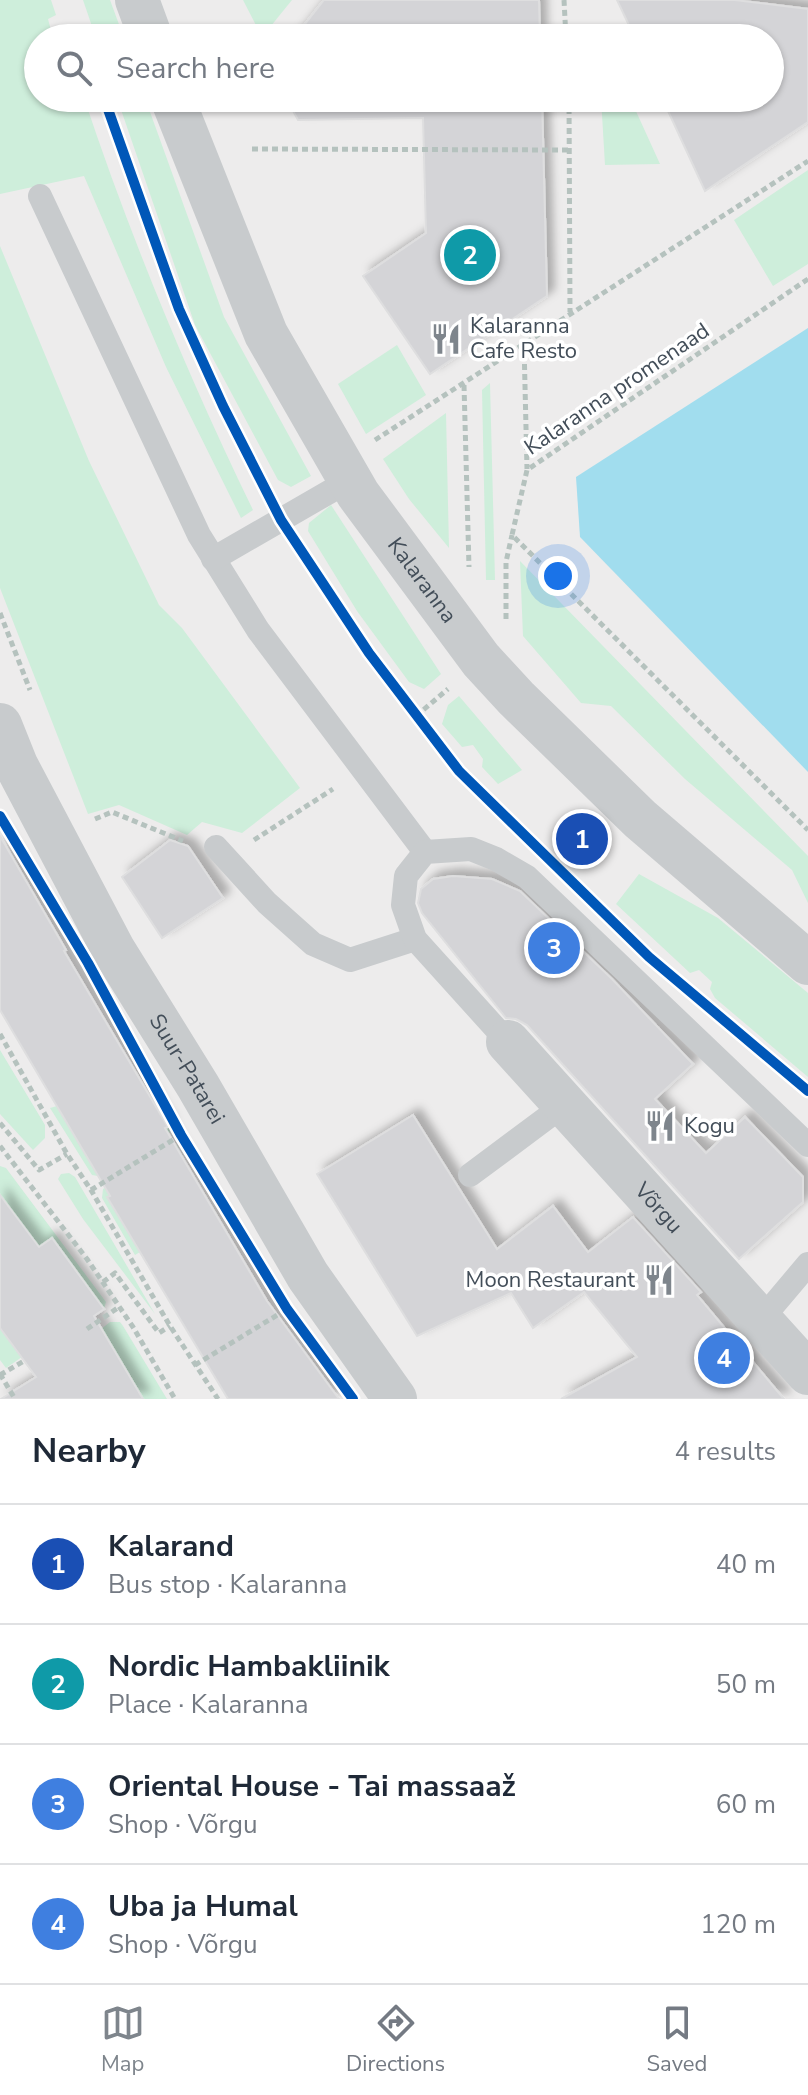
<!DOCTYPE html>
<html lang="en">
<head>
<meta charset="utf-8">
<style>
	:root { --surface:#fff; --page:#f2f2f3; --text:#1f2937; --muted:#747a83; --line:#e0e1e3; --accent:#7e858c }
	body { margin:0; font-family:"Nunito Sans",sans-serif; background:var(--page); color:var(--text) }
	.you { position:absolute; left:558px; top:576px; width:28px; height:28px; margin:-20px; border:6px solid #fff; border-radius:50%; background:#1a73e8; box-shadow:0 0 0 12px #1a73e833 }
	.badge { display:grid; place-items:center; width:52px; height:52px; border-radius:50%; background:var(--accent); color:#fff; font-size:26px; font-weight:700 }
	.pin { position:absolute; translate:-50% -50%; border:4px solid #fff; box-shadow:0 2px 8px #0006 }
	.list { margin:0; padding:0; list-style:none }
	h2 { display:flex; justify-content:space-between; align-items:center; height:104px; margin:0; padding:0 32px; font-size:34px }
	h2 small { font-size:26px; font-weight:400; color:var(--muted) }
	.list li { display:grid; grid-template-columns:52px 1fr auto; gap:24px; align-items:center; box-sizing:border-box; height:120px; padding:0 32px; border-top:2px solid var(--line) }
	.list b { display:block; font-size:30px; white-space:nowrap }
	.list p { margin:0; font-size:26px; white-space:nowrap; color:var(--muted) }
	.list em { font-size:26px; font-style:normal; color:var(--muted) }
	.icon { flex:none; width:44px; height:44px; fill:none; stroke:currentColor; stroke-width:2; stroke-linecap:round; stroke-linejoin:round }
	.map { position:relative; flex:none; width:808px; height:1399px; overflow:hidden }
	.search { position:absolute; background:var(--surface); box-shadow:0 2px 6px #0004; left:24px; right:24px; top:24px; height:88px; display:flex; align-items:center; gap:20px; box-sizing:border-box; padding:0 28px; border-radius:44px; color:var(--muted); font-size:30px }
	.sheet { height:584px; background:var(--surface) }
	nav { display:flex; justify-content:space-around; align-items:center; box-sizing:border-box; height:112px; border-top:2px solid var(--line); background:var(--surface); font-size:22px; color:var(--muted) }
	nav a { display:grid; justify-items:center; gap:4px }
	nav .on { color:var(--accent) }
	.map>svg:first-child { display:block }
</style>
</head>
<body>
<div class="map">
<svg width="808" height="1399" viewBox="0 0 808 1399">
	<defs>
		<filter id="shadow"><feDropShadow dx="7" dy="-7" stdDeviation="4" flood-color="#0004"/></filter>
	</defs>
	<rect width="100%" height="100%" fill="#edecec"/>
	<!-- green -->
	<g fill="#ceeedb">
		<path d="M0 0H51L56 15 48 19 53 38H38V98H84C131 239 188 376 253 510L241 518 166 367 84 176 0 194Z"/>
		<polygon points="83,0 110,0 124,38 96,38"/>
		<polygon points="243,0 292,0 262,37"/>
		<polygon points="117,98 145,98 224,317 311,476 291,487 278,480 195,325"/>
		<polygon points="601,98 630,98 660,164 605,165"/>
		<polygon points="808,170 808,264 773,286 734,220"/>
		<polygon points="0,246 89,461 159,605 182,628 300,788 242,833 202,822 187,835 119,805 88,814 0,588"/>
		<polygon points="397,345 426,395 366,434 338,384"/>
		<polygon points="490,383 495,580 486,580 482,390"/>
		<polygon points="446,413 449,548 409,499 383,459"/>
		<polygon points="331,505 441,674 424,689 409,682 357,611 308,531 309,523"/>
		<polygon points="520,561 808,856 808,903 792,870 685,779 611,706 581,703 523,636"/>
		<polygon points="459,696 522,770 498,784 482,767 483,759 473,745 462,747 442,724 448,705"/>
		<polygon points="639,874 718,918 808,993 808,1077 715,998 710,989 712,982 699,970 690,973 616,904"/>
		<polygon points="0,1050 45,1125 45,1138 33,1150 0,1114"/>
		<polygon points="57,1106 95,1169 168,1127 170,1132 98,1176 92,1175 50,1108"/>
		<polygon points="177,1145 181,1155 107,1197 140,1252 135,1255 102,1198 103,1189"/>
		<polygon points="0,1166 6,1168 106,1302 104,1309 53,1238 39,1247 0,1195"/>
		<polygon points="69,1173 75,1177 155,1314 83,1219 58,1179 61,1174"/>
		<polygon points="110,1322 120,1322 123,1326 167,1399 143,1399 106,1337 91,1337"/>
		<polygon points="0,1328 22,1357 6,1368 0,1360"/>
	</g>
	<!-- water -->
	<polygon fill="#a1ddee" points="808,328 808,772 580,537 576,477"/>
	<!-- building -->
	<g fill="#d4d4d7" stroke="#dededf" stroke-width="2" filter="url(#shadow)">
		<polygon points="324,0 539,0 540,38 294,38"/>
		<polygon points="617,0 735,0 808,9 808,122 705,191 662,98 770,98 770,38 635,38"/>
		<polygon points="286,98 542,98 547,296 430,374 363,276 426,233 423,118 298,120"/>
		<polygon points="0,836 66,950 64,951 168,1127 165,1128 267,1301 339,1399 228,1399 107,1197 110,1196 0,1010"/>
		<polygon points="170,840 188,846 223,898 162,938 122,877"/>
		<polygon points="453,876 492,879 520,891 612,979 693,1064 655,1099 706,1153 745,1117 803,1177 803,1202 739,1259 527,1025 516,1019 506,1018 422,913 418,903 421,889 433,879"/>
		<polygon points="413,1115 497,1249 553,1206 588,1252 633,1217 701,1292 697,1295 784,1399 561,1399 637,1357 584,1292 533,1328 511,1293 417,1336 317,1174"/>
		<polygon points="0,1195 39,1247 52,1238 104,1309 94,1316 143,1399 1,1399 36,1377 0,1328"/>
	</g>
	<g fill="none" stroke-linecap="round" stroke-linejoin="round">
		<!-- path -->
		<g stroke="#b5c2be" stroke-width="5" stroke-dasharray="6 4" stroke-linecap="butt">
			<polyline points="564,0 566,38"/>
			<polyline points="569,98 570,312"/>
			<polyline points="252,149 571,150"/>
			<polyline points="808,279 527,470 512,535 808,830"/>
			<polyline points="524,344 527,469"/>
			<polyline points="464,385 469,567"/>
			<polyline points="375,440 808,161"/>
			<polyline points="0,613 30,690"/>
			<polyline points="506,619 506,562 512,535"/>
			<polyline points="416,716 448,689"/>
			<polyline points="95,819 112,812 183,841"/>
			<polyline points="254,840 333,789"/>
			<polyline points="0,1034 67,1154 91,1190 170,1326 218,1399"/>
			<polyline points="0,1123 39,1170 67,1154"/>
			<polyline points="0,1146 87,1259 133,1327 175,1399"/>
			<polyline points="91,1190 176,1138"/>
			<polyline points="103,1282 115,1273 159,1333 170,1326"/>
			<polyline points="87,1329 119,1307"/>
			<polyline points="195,1365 279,1314"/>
			<polyline points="0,1374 15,1399"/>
			<polyline points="0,1375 24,1361"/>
		</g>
		<!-- service -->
		<g stroke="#c8cbcd" stroke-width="24">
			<polyline points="40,196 199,535 258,630 425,852"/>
			<polyline points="213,559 350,480"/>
			<polyline points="216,847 267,903 313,944 350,960 415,939"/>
			<polyline points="508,1042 415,939 403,905 406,876 425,852 471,849 496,859 527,877 808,1145"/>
			<polyline points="470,1175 564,1105"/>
			<polyline points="760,1321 808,1264"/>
		</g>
		<!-- minor -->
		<g stroke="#c8cbcd" stroke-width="44">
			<path id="s1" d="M0 725 16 765 113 949 198 1086 308 1276 395 1399"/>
			<path id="s2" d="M508 1042 808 1373"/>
		</g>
		<!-- tertiary -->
		<g stroke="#c8cbcd" stroke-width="44">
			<polyline points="137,0 151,38"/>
			<path id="s3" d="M172 98 266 334 358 494 481 660 516 698 640 819 808 963"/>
		</g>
		<defs>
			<g id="cycleway">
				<polyline points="104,98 179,309 223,406 281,520 369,653 459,771 649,957 808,1091"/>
				<polyline points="0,816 88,963 181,1135 287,1309 353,1399"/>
			</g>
		</defs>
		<!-- cycleway casing -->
		<use href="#cycleway" stroke="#fff" stroke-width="15"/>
		<!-- cycleway -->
		<use href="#cycleway" stroke="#0057b8" stroke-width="10"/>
	</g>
	<!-- icons -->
	<defs>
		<symbol id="restaurant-bare" viewBox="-9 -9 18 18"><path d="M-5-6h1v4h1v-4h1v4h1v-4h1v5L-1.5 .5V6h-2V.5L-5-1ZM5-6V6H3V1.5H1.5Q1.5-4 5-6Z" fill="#7e858c" stroke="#fff" stroke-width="2.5" paint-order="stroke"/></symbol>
	</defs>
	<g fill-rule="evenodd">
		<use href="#restaurant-bare" x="424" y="317" width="44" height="44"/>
		<use href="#restaurant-bare" x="638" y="1104" width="44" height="44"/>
		<use href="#restaurant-bare" x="637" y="1258" width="44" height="44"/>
	</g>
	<g text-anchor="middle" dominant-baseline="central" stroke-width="7" stroke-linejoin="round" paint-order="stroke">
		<!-- poi labels -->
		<g font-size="22" fill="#434e59" stroke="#fff" text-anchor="start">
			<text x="470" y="326">Kalaranna<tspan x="470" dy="25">Cafe Resto</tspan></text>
			<text x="684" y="1126">Kogu</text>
			<text x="635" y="1280" text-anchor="end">Moon Restaurant</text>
		</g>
		<!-- street labels -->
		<g font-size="22" fill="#434e59" stroke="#fff">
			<text transform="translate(617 389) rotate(-34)">Kalaranna promenaad</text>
			<text stroke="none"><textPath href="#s3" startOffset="546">Kalaranna</textPath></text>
			<text stroke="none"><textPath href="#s1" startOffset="392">Suur-Patarei</textPath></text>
			<text stroke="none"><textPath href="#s2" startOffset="224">Võrgu</textPath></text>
		</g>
	</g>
</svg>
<div class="you"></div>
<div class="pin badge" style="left:582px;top:839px;background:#1a4fb4">1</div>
<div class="pin badge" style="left:470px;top:255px;background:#0f9aa8">2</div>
<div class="pin badge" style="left:554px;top:948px;background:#3f7fe0">3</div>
<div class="pin badge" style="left:724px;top:1358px;background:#3f7fe0">4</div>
<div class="search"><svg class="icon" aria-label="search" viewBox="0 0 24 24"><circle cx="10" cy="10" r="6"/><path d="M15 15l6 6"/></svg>Search here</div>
</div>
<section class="sheet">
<h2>Nearby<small>4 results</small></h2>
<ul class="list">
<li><span class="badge" style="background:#1a4fb4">1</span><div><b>Kalarand</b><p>Bus stop · Kalaranna</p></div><em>40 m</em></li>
<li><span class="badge" style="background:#0f9aa8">2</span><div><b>Nordic Hambakliinik</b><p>Place · Kalaranna</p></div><em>50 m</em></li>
<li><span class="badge" style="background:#3f7fe0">3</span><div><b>Oriental House - Tai massaaž</b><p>Shop · Võrgu</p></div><em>60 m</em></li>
<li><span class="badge" style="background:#3f7fe0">4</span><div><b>Uba ja Humal</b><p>Shop · Võrgu</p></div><em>120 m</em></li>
</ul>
</section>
<nav>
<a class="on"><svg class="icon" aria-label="map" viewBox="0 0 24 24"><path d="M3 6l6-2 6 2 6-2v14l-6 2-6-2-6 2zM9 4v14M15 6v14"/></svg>Map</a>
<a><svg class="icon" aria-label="directions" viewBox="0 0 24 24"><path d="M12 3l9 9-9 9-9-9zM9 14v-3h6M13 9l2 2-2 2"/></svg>Directions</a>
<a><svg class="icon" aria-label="saved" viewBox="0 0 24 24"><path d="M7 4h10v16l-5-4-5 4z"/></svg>Saved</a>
</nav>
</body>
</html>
